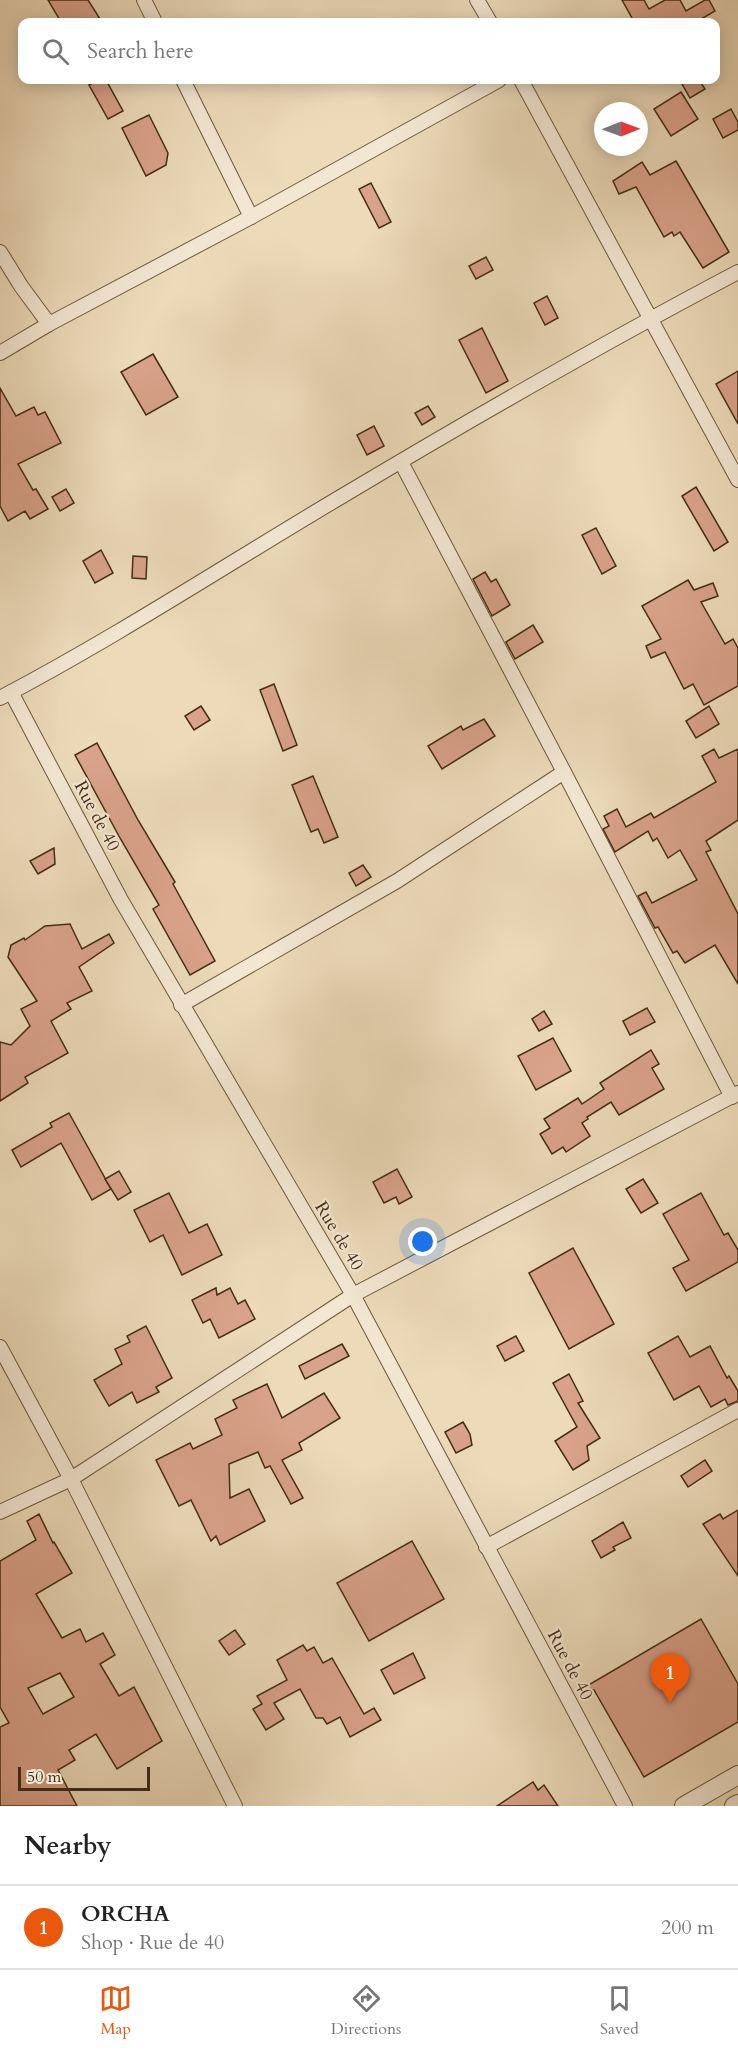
<!DOCTYPE html>
<html lang="en">
<head>
<meta charset="utf-8">
<style>
	:root { --surface:#fff; --page:#f2f2f2; --text:#222; --muted:#767676; --line:#e0e0e0; --accent:#ea580c }
	body { margin:0; font-family:Cardo,serif; background:var(--page); color:var(--text) }
	.compass { position:absolute; left:594px; top:102px; width:54px; height:54px; border-radius:50%; background:var(--surface); box-shadow:0 3px 15px #0003; rotate:89deg }
	.scale { position:absolute; left:18px; bottom:15px; width:132px; box-sizing:border-box; padding-left:6px; border:3px solid #432d14; border-top:0; font-size:16px; line-height:21px; white-space:nowrap; color:#432d14; -webkit-text-stroke:4px #f3e7d2; paint-order:stroke }
	.you { position:absolute; left:423px; top:1242px; width:21px; height:21px; margin:-15px; border:4px solid #fff; border-radius:50%; background:#1a73e8; box-shadow:0 0 0 9px #1a73e833 }
	.badge { display:grid; place-items:center; width:39px; height:39px; border-radius:50%; background:var(--accent); color:#fff; font-size:20px; font-weight:700 }
	.pin { position:absolute; translate:-50% -50px; filter:drop-shadow(0 2px 3px #0008) }
	.pin::after { content:''; position:absolute; top:32px; width:21px; height:18px; background:inherit; clip-path:polygon(0 0,100% 0,50% 100%) }
	.list { margin:0; padding:0; list-style:none }
	h2 { display:flex; justify-content:space-between; align-items:center; height:78px; margin:0; padding:0 24px; font-size:26px }
	h2 small { font-size:20px; font-weight:400; color:var(--muted) }
	.list li { display:grid; grid-template-columns:39px 1fr auto; gap:18px; align-items:center; box-sizing:border-box; height:84px; padding:0 24px; border-top:2px solid var(--line) }
	.list b { display:block; font-size:22px; white-space:nowrap }
	.list p { margin:0; font-size:20px; white-space:nowrap; color:var(--muted) }
	.list em { font-size:20px; font-style:normal; color:var(--muted) }
	.icon { flex:none; width:33px; height:33px; fill:none; stroke:currentColor; stroke-width:2; stroke-linecap:round; stroke-linejoin:round }
	.map { position:relative; flex:none; width:738px; height:1806px; overflow:hidden }
	.search { position:absolute; background:var(--surface); box-shadow:0 3px 15px #0003; left:18px; right:18px; top:18px; height:66px; display:flex; align-items:center; gap:15px; box-sizing:border-box; padding:0 21px; border-radius:12px; color:var(--muted); font-size:22px }
	.sheet { height:162px; background:var(--surface) }
	nav { display:flex; justify-content:space-around; align-items:center; box-sizing:border-box; height:84px; border-top:2px solid var(--line); background:var(--surface); font-size:16px; color:var(--muted) }
	nav a { display:grid; justify-items:center; gap:3px }
	nav .on { color:var(--accent) }
	.map>svg:first-child { display:block }
</style>
</head>
<body>
<div class="map">
<svg width="738" height="1806" viewBox="0 0 738 1806">
	<rect width="100%" height="100%" fill="#ecdab9"/>
	<filter id="stains"><feTurbulence type="fractalNoise" baseFrequency=".00333" numOctaves="4"/><feColorMatrix values="0 0 0 0 .2 0 0 0 0 .09 0 0 0 0 .02 0 0 0 .5 -.17"/></filter>
	<radialGradient id="worn" r=".72"><stop offset=".6" stop-color="#630" stop-opacity="0"/><stop offset="1" stop-color="#630" stop-opacity=".3"/></radialGradient>
	<!-- building -->
	<g fill="#d9a28a" stroke="#432d14" stroke-width="1.5" fill-rule="evenodd">
		<polygon points="48,0 88,0 102,22 61,22"/>
		<polygon points="622,0 644,0 649,9 665,0 680,0 686,11 705,0 709,0 715,11 696,22 624,22 632,18"/>
		<polygon points="98,80 106,80 123,111 108,119 89,85"/>
		<polygon points="689,80 699,80 705,89 690,98 682,84"/>
		<polygon points="681,92 698,119 671,136 654,109"/>
		<polygon points="731,109 738,122 738,130 723,138 713,119"/>
		<polygon points="149,115 168,153 166,165 146,176 122,128"/>
		<polygon points="676,161 729,252 703,268 680,232 674,236 672,232 664,237 636,187 619,194 613,181 642,162 650,175"/>
		<polygon points="371,183 391,222 379,228 359,189"/>
		<polygon points="486,257 493,270 476,279 469,266"/>
		<polygon points="547,296 558,318 545,325 534,303"/>
		<polygon points="482,328 508,381 486,393 459,340"/>
		<polygon points="153,354 178,397 146,415 121,372"/>
		<polygon points="738,371 738,424 716,384"/>
		<polygon points="0,388 16,416 34,407 38,415 45,412 61,443 18,464 33,490 36,489 48,509 30,519 25,511 8,521 0,506"/>
		<polygon points="428,406 435,417 422,425 415,413"/>
		<polygon points="374,426 384,446 367,455 357,435"/>
		<polygon points="696,487 728,542 714,551 682,496"/>
		<polygon points="66,489 74,503 60,511 52,497"/>
		<polygon points="596,528 616,566 602,574 582,535"/>
		<polygon points="101,550 113,573 95,583 83,561"/>
		<polygon points="133,556 147,557 146,579 132,578"/>
		<polygon points="485,572 491,582 496,579 510,605 492,616 473,579"/>
		<polygon points="688,580 694,590 713,583 718,596 701,602 725,644 733,639 738,648 738,686 704,705 693,684 684,689 665,652 651,658 646,646 661,639 642,606"/>
		<polygon points="533,625 543,642 515,659 506,642"/>
		<polygon points="274,684 297,745 283,751 260,690"/>
		<polygon points="201,706 210,720 194,730 185,716"/>
		<polygon points="709,706 719,724 696,738 686,721"/>
		<polygon points="484,719 495,736 442,769 428,746 461,726 463,730"/>
		<polygon points="97,743 138,820 175,882 173,884 215,961 190,975 153,909 159,905 120,838 75,755"/>
		<polygon points="714,749 719,758 738,749 738,820 706,841 711,850 706,852 738,914 738,984 715,945 685,963 677,951 673,953 658,927 655,928 638,896 646,892 652,903 697,880 680,850 668,858 657,838 653,841 648,831 615,852 603,829 609,826 604,816 617,809 626,827 651,813 654,818 716,782 702,756"/>
		<polygon points="313,776 338,837 324,843 318,829 311,832 292,785"/>
		<polygon points="54,848 55,864 38,874 30,861"/>
		<polygon points="363,865 371,877 356,886 349,873"/>
		<polygon points="70,924 82,949 109,934 114,943 79,967 92,991 67,1003 71,1009 51,1021 68,1053 25,1077 28,1083 0,1101 0,1042 11,1045 30,1026 21,1009 37,1001 8,957 11,945 24,938 25,940 45,926"/>
		<polygon points="647,1008 655,1022 630,1035 623,1021"/>
		<polygon points="544,1011 552,1024 539,1031 532,1019"/>
		<polygon points="553,1038 571,1071 536,1090 518,1056"/>
		<polygon points="651,1050 659,1064 652,1068 664,1089 619,1115 611,1102 587,1117 588,1119 582,1123 590,1136 566,1152 563,1147 552,1154 540,1134 550,1128 544,1119 578,1098 582,1104 604,1089 600,1083"/>
		<polygon points="69,1113 111,1189 92,1200 61,1143 21,1167 12,1150 52,1127 50,1123"/>
		<polygon points="397,1169 412,1197 399,1204 396,1197 384,1203 373,1182"/>
		<polygon points="119,1171 131,1192 118,1200 105,1179"/>
		<polygon points="643,1179 658,1203 641,1213 626,1189"/>
		<polygon points="169,1193 189,1233 207,1224 222,1255 182,1275 163,1235 150,1242 134,1210"/>
		<polygon points="701,1193 724,1235 728,1233 738,1250 738,1262 686,1291 673,1268 689,1260 663,1214"/>
		<polygon points="573,1248 614,1324 569,1349 529,1273"/>
		<polygon points="216,1288 217,1295 230,1288 238,1304 245,1300 255,1319 219,1338 210,1319 203,1323 192,1300"/>
		<polygon points="146,1326 172,1378 156,1387 159,1392 137,1403 132,1392 109,1406 94,1380 122,1364 115,1349 130,1342 127,1336"/>
		<polygon points="516,1336 524,1351 505,1361 497,1346"/>
		<polygon points="678,1336 690,1357 710,1346 727,1378 729,1376 738,1391 738,1401 728,1405 725,1399 711,1407 699,1386 674,1400 648,1353"/>
		<polygon points="342,1344 349,1356 305,1379 299,1366"/>
		<polygon points="569,1374 583,1401 578,1403 600,1438 587,1446 589,1460 573,1470 555,1441 577,1427 553,1383"/>
		<polygon points="267,1384 282,1418 324,1393 340,1418 299,1443 302,1450 282,1460 303,1498 291,1504 270,1466 265,1468 258,1452 229,1464 230,1498 249,1489 265,1521 220,1545 216,1536 211,1541 191,1500 179,1506 156,1460 190,1443 193,1449 222,1435 215,1419 237,1408 233,1400"/>
		<polygon points="463,1422 470,1434 472,1445 456,1453 445,1432"/>
		<polygon points="705,1460 712,1471 688,1487 681,1476"/>
		<polygon points="738,1510 738,1576 703,1524 720,1514 723,1519"/>
		<path d="M39 1514 53 1543 54 1542 72 1573 36 1594 62 1638 80 1629 86 1642 103 1633 115 1655 100 1664 119 1696 134 1687 162 1741 117 1769 96 1734 69 1750 75 1760 58 1770 77 1806H0V1727L9 1723 0 1707V1561L36 1540 27 1521ZM60 1673 74 1697 43 1714 28 1688Z"/>
		<polygon points="623,1522 631,1538 613,1547 615,1550 601,1558 592,1541"/>
		<polygon points="412,1541 444,1599 369,1641 337,1583"/>
		<polygon points="701,1619 738,1684 738,1722 644,1777 594,1690 580,1690"/>
		<polygon points="235,1630 245,1644 229,1655 219,1641"/>
		<polygon points="303,1645 307,1651 314,1647 323,1663 332,1658 364,1714 374,1708 381,1720 350,1737 340,1717 327,1724 323,1718 316,1718 300,1689 274,1703 284,1719 266,1730 253,1709 262,1704 257,1696 287,1680 277,1660"/>
		<polygon points="413,1653 425,1678 394,1694 381,1670"/>
		<polygon points="533,1782 538,1790 544,1785 558,1806 497,1806"/>
	</g>
	<g fill="none" stroke-linecap="round" stroke-linejoin="round">
		<defs>
			<g id="minor">
				<polyline points="144,0 155,22"/>
				<polyline points="477,0 490,22"/>
				<polyline points="183,80 251,217"/>
				<polyline points="521,80 738,480"/>
				<polyline points="0,252 21,286 49,324"/>
				<polyline points="0,353 49,324 251,217 499,80"/>
				<polyline points="401,462 564,772 732,1097"/>
				<polyline points="11,692 121,900 353,1295 625,1806"/>
				<path d="M0 698C118 636 229 563 344 495 473 418 605 342 738 272"/>
				<polyline points="181,1005 397,881 564,772"/>
				<polyline points="0,1347 71,1479 235,1806"/>
				<polyline points="0,1512 71,1479 353,1295 738,1093"/>
				<polyline points="486,1547 738,1410"/>
			</g>
			<g id="tertiary">
				<polyline points="684,1806 738,1775"/>
				<polyline points="734,1806 738,1804"/>
			</g>
		</defs>
		<!-- minor casing -->
		<use href="#minor" stroke="#6d583d" stroke-width="16"/>
		<!-- tertiary casing -->
		<use href="#tertiary" stroke="#6d583d" stroke-width="20"/>
		<!-- minor -->
		<use href="#minor" stroke="#f3e7d2" stroke-width="14"/>
		<!-- tertiary -->
		<use href="#tertiary" stroke="#f3e7d2" stroke-width="18"/>
	</g>
	<g text-anchor="middle" dominant-baseline="central" stroke-width="4.5" stroke-linejoin="round" paint-order="stroke">
		<!-- street labels -->
		<g font-size="18" fill="#432d14" stroke="#f3e7d2">
			<text transform="translate(97 816) rotate(62)">Rue de 40</text>
			<text transform="translate(339 1236) rotate(59)">Rue de 40</text>
			<text transform="translate(570 1665) rotate(62)">Rue de 40</text>
		</g>
	</g>
	<rect width="100%" height="100%" filter="url(#stains)"/>
	<rect width="100%" height="100%" fill="url(#worn)"/>
</svg>
<svg class="compass" viewBox="-18 -18 36 36"><path d="M0-13l5 13h-10z" fill="#e53935"/><path d="M0 13l5-13h-10z" fill="#767676"/></svg>
<div class="scale">50 m</div>
<div class="you"></div>
<div class="pin badge" style="left:670px;top:1703px">1</div>
<div class="search"><svg class="icon" aria-label="search" viewBox="0 0 24 24"><circle cx="10" cy="10" r="6"/><path d="M15 15l6 6"/></svg>Search here</div>
</div>
<section class="sheet">
<h2>Nearby<small></small></h2>
<ul class="list">
<li><span class="badge">1</span><div><b>ORCHA</b><p>Shop · Rue de 40</p></div><em>200 m</em></li>
</ul>
</section>
<nav>
<a class="on"><svg class="icon" aria-label="map" viewBox="0 0 24 24"><path d="M3 6l6-2 6 2 6-2v14l-6 2-6-2-6 2zM9 4v14M15 6v14"/></svg>Map</a>
<a><svg class="icon" aria-label="directions" viewBox="0 0 24 24"><path d="M12 3l9 9-9 9-9-9zM9 14v-3h6M13 9l2 2-2 2"/></svg>Directions</a>
<a><svg class="icon" aria-label="saved" viewBox="0 0 24 24"><path d="M7 4h10v16l-5-4-5 4z"/></svg>Saved</a>
</nav>
</body>
</html>
